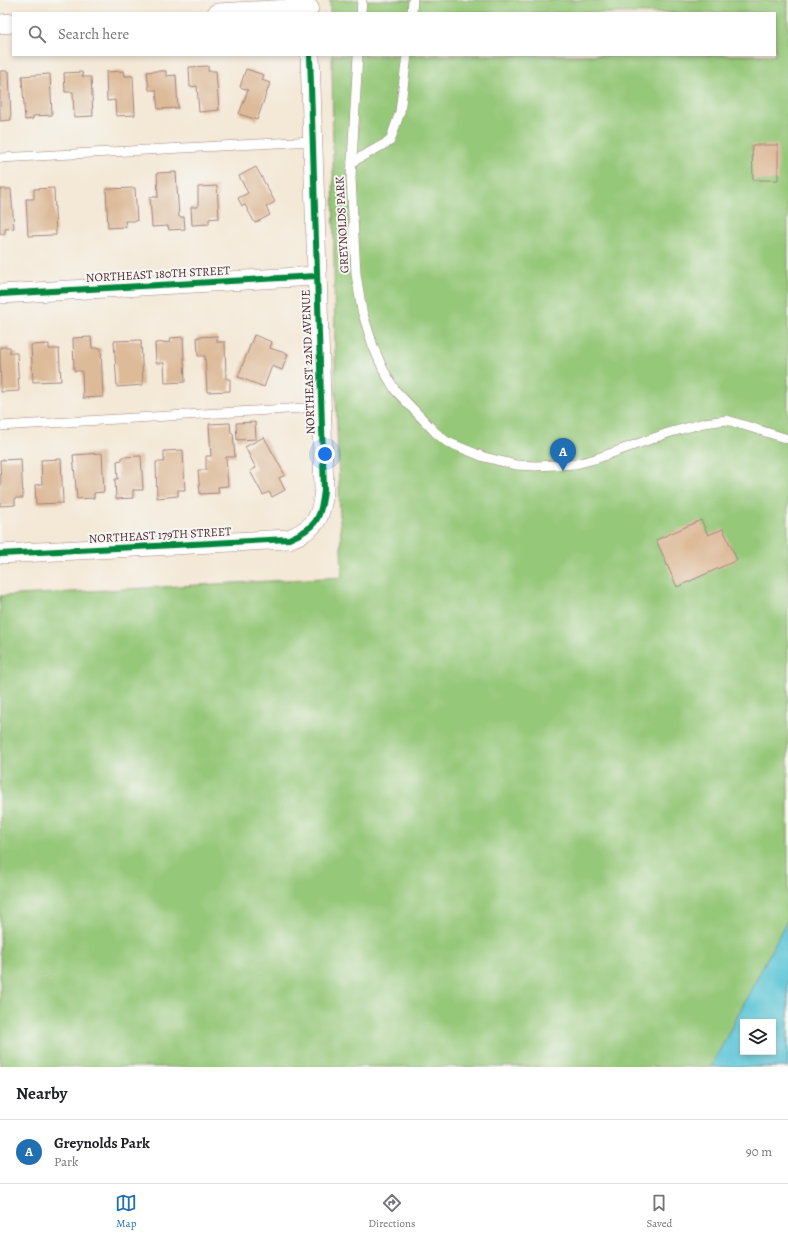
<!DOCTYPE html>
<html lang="en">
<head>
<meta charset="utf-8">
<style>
	:root { --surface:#fff; --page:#f6f6f6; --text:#202124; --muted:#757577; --line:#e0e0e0; --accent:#1f6fb2 }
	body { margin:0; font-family:Alegreya,serif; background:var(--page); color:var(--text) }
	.controls { position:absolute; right:12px; bottom:12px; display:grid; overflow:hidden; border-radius:0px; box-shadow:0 2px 6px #0003 }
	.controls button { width:36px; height:36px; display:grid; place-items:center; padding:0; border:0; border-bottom:1px solid var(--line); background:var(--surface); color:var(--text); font:20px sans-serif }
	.you { position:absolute; left:325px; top:454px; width:14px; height:14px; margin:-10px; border:3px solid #fff; border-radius:50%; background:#1a73e8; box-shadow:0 0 0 6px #1a73e833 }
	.badge { display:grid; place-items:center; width:26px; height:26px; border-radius:50%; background:var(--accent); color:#fff; font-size:13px; font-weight:700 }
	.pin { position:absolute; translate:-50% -33px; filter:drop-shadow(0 1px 2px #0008) }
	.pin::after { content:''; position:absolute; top:21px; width:14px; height:12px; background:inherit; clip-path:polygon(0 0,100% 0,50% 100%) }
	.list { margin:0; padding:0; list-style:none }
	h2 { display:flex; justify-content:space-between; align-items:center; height:52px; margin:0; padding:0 16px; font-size:17px }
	h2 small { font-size:13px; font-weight:400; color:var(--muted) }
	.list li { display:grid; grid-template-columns:26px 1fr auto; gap:12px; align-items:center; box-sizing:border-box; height:64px; padding:0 16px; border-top:1px solid var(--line) }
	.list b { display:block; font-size:15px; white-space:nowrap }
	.list p { margin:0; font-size:13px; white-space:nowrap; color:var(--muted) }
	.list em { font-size:13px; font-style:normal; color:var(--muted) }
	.icon { flex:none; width:22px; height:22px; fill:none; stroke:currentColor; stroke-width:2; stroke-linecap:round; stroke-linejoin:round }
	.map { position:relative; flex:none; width:788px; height:1067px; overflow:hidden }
	.search { position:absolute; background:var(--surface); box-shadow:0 2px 6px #0003; left:12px; right:12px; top:12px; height:44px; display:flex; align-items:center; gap:10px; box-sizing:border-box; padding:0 14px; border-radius:0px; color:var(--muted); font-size:15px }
	.sheet { height:116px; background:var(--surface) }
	nav { display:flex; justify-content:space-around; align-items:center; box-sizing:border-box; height:56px; border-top:1px solid var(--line); background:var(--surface); font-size:11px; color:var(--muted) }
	nav a { display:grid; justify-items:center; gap:2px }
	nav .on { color:var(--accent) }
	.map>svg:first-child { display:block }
</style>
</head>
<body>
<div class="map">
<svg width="788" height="1067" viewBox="0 0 788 1067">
	<rect width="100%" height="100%" fill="#f6f6f2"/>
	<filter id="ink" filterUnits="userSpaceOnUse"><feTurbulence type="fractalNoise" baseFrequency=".025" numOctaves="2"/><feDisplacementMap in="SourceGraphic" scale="8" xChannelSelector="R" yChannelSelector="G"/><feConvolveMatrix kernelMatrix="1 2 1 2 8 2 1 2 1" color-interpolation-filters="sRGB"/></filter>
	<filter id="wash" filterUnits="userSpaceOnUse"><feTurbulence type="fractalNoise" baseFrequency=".012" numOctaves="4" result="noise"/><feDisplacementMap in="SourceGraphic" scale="16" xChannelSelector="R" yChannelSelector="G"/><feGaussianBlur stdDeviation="0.9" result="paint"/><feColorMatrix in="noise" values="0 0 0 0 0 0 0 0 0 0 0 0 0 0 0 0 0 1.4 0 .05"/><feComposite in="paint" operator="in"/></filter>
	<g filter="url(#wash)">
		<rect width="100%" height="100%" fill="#f4e8d6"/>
		<!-- green -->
		<path fill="#96c879" stroke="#707452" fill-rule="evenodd" d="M330 0H788V1067H0V596L342 577 335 365 332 55H775V13H330ZM743 1022H773V1052H743Z"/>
		<!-- water -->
		<path fill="#5ac4d6" stroke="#527280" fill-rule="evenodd" d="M788 918V1067H711ZM743 1022H773V1052H743Z"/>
		<g id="blocks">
			<!-- building -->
			<g fill="#ddba98">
				<polygon points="208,66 208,71 216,71 219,110 199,112 197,86 190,87 189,67"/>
				<polygon points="246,69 264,75 262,80 270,83 257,120 239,114 248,90 240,87"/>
				<polygon points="0,71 9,71 11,120 0,121"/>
				<polygon points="124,71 125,76 133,76 135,115 116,116 115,100 107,101 106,72"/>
				<polygon points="156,71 166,71 166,76 176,75 178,108 158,109 156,90 149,90 147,72"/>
				<polygon points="82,72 83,77 91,77 93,116 74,117 73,92 65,92 64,73"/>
				<polygon points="50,74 52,115 33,116 33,119 25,120 22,76"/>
				<polygon points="752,145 778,145 778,180 753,180"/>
				<polygon points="256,167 275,202 266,207 270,215 255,223 245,205 242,206 238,198 248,193 239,176"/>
				<polygon points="176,172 179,217 184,217 185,229 169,230 168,226 152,227 150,197 158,197 157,173"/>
				<polygon points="217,186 219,218 209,219 209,224 192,225 191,207 198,207 198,187"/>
				<polygon points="54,188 56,235 28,236 26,199 34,199 34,189"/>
				<polygon points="135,188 137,221 125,221 126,227 108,228 106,189"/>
				<polygon points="0,189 11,189 14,228 5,229 5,234 0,234"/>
				<polygon points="254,335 272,342 270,348 288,354 282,370 272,366 264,387 238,377"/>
				<polygon points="217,336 217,342 225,342 226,379 230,379 230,391 207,392 205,356 198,356 197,337"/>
				<polygon points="91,337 92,348 101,348 103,397 83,398 82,371 74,371 73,338"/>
				<polygon points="183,337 185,382 165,383 164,363 156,363 155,343 171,342 170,338"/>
				<polygon points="141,340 143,385 117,387 114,341"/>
				<polygon points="49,344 49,349 59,349 61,381 33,382 31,345"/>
				<polygon points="0,347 10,347 10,353 17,353 19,391 1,392"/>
				<polygon points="255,422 256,439 237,440 236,423"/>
				<polygon points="230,423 231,433 233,433 235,457 226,457 228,486 218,487 219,493 200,494 198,470 206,470 206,456 211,456 209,424"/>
				<polygon points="264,437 285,475 279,478 285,490 272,497 269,492 263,495 250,471 256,468 245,447"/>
				<polygon points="183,450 185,490 178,490 178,496 157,498 156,462 164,462 164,451"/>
				<polygon points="102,453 104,492 94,493 94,498 77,499 73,455"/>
				<polygon points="141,456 143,490 133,490 133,498 116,499 115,479 118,479 117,461 122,460 122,457"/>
				<polygon points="21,459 23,498 15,498 15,505 0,506 0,486 1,486 0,460"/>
				<polygon points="61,459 63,503 36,504 35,485 42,484 41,460"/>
				<polygon points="701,520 708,535 723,529 737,560 677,587 656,540"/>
			</g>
		</g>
	</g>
	<g filter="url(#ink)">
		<use href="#blocks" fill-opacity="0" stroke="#9f8480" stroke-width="1"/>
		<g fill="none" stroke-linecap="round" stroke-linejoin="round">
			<defs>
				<g id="service">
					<polyline points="361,13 362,0"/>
					<polyline points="412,13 413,0"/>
					<polyline points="358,55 351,178 356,274 362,311 373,346 383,369 395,390 435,432 447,442 484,457 516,465 536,466 576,464 595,459 668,433 704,423 727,420 788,439"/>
					<polyline points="0,158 313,141"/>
					<polyline points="352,162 390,141 400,112 407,55"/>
					<polyline points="0,426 321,407"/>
				</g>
				<g id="minor">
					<polyline points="217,13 309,8"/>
					<polyline points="0,24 13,23"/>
					<polyline points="0,294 316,276"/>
					<path d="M0 554 289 539C316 528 321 519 324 490L310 55"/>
				</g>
			</defs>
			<!-- service casing -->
			<use href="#service" stroke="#9f8480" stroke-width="10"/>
			<!-- minor casing -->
			<use href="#minor" stroke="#9f8480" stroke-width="20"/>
			<!-- service -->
			<use href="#service" stroke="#fff" stroke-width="9"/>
			<!-- minor -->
			<use href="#minor" stroke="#fff" stroke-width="19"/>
			<defs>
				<g id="cycleway">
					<polyline points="0,294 316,276"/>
					<path d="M0 554 289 539C316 528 321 519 324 490L310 55"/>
				</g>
			</defs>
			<!-- cycleway casing -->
			<use href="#cycleway" stroke="#f6f6f2" stroke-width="8"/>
			<!-- cycleway -->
			<use href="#cycleway" stroke="#00873e" stroke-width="6"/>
		</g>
	</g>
	<g text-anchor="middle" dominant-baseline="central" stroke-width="4" stroke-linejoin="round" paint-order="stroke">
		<!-- street labels -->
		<g font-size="12" fill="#4a1f2b" stroke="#f6f6f2">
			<text transform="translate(342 225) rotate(-93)">GREYNOLDS PARK</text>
			<text transform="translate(158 274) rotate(-3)">NORTHEAST 180TH STREET</text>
			<text transform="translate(308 362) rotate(-92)">NORTHEAST 22ND AVENUE</text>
			<text transform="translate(160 535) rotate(-3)">NORTHEAST 179TH STREET</text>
		</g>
	</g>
</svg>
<div class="controls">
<button><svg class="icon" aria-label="layers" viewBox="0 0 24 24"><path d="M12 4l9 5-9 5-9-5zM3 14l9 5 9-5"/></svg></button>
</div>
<div class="you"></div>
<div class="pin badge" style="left:563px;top:471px">A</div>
<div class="search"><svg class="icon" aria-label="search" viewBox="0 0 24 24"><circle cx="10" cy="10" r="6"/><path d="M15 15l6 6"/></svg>Search here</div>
</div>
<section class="sheet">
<h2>Nearby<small></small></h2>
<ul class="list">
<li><span class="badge">A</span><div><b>Greynolds Park</b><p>Park</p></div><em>90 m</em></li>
</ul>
</section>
<nav>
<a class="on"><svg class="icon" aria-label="map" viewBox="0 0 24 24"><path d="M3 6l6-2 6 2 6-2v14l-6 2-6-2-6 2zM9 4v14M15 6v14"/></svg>Map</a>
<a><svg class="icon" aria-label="directions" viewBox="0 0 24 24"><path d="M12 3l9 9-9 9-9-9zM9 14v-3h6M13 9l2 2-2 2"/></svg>Directions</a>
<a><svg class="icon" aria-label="saved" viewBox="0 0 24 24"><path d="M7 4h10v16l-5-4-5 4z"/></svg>Saved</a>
</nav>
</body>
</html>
